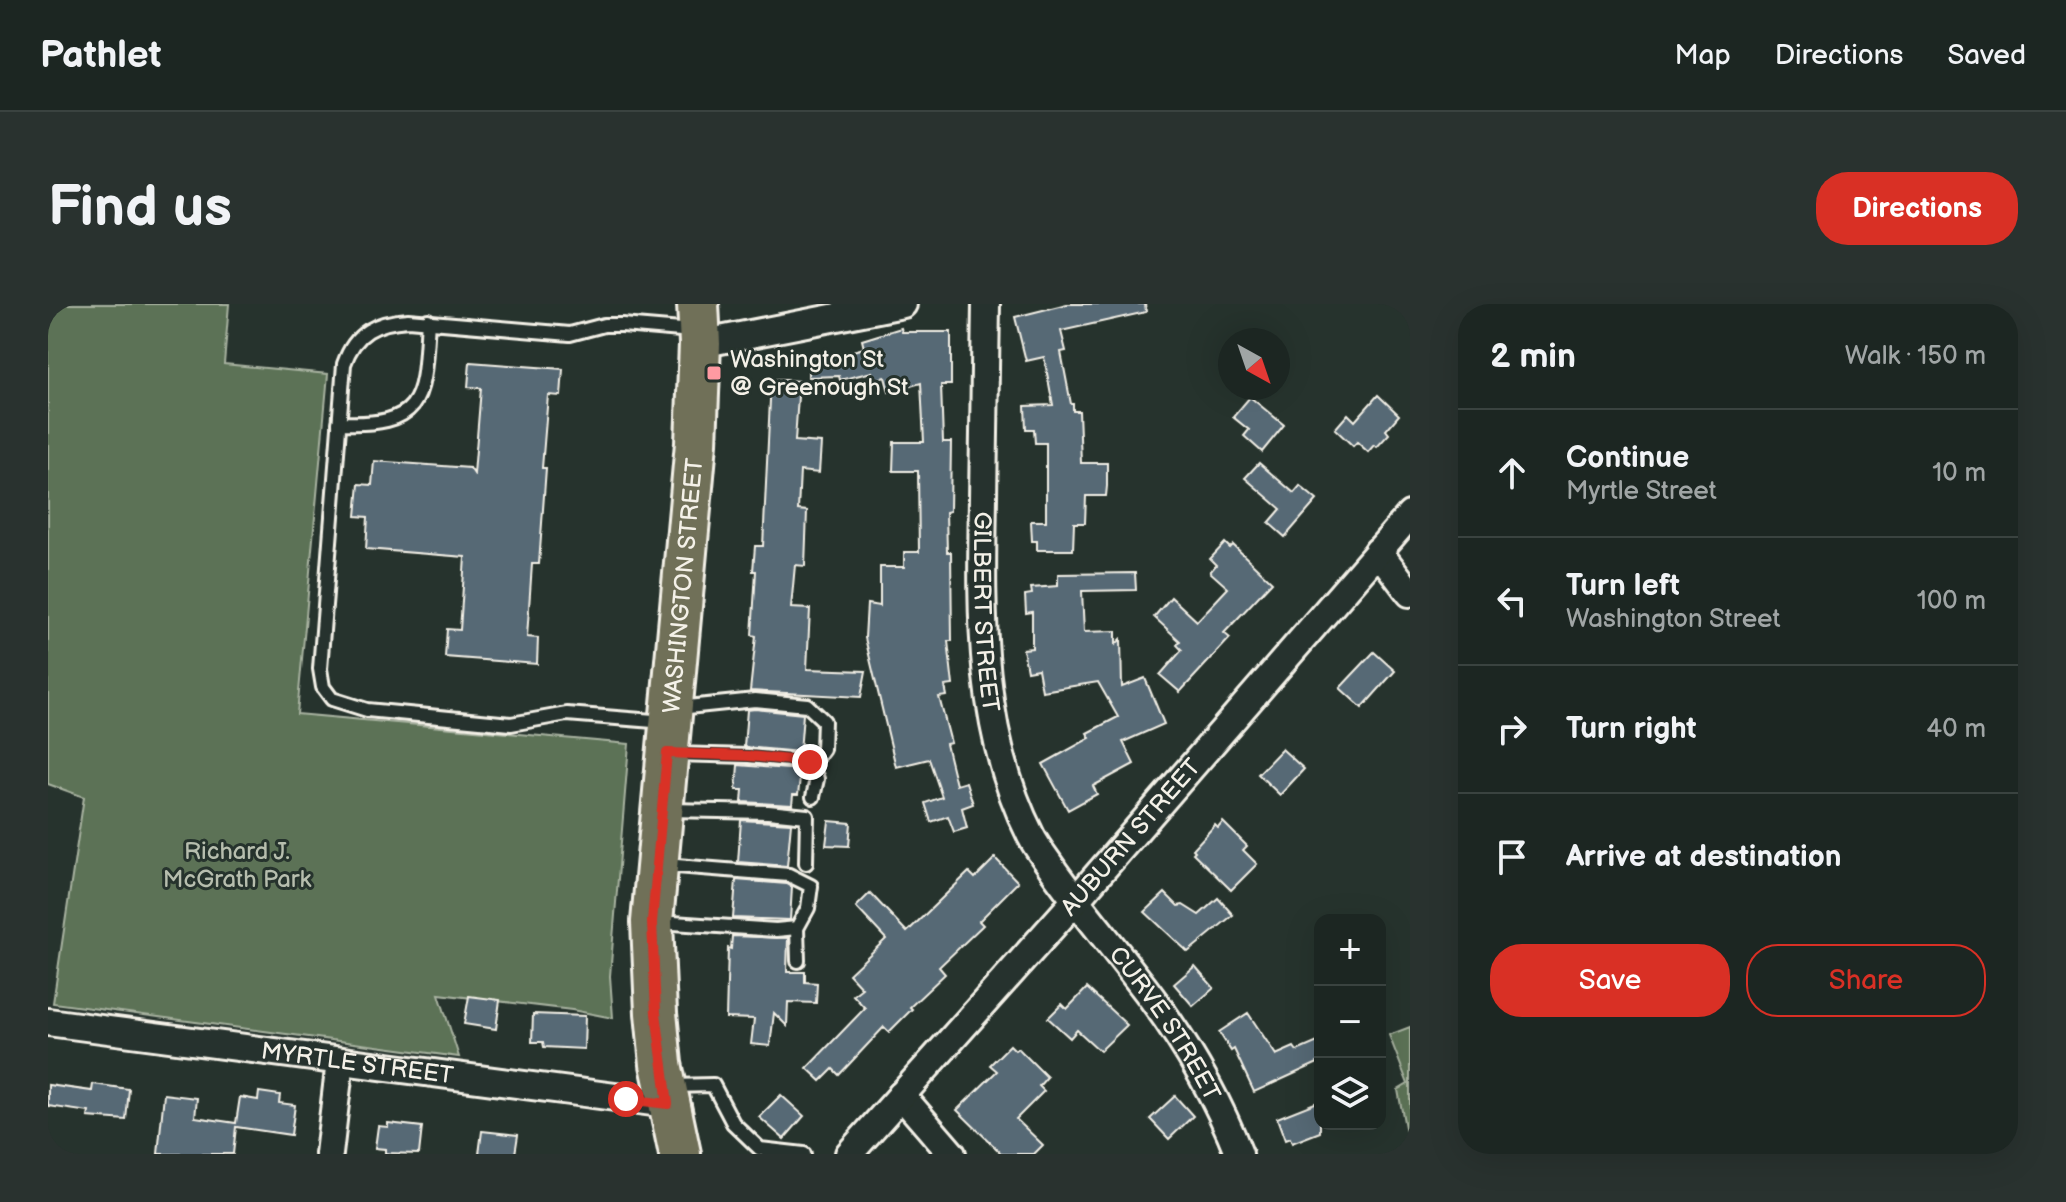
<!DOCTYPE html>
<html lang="en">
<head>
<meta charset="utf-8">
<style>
	:root { --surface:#1c2622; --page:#29322f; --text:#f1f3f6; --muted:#a0a5a5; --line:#3a4340; --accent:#d93025 }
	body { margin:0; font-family:"Balsamiq Sans",sans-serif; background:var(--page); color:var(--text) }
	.controls { position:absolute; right:24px; bottom:24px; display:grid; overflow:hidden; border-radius:16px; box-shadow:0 8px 32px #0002 }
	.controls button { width:72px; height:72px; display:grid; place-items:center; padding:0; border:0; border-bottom:2px solid var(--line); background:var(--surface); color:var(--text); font:40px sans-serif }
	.compass { position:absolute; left:1170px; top:24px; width:72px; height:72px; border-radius:50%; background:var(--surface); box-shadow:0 8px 32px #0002; rotate:140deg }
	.stop { position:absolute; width:24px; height:24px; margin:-18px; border:6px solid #d93025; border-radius:50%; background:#fff }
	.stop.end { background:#d93025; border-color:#fff; box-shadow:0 2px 8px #0008 }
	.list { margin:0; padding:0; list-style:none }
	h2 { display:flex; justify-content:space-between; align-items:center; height:104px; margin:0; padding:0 32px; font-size:34px }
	h2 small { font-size:26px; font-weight:400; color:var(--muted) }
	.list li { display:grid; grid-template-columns:52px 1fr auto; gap:24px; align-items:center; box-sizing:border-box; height:128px; padding:0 32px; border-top:2px solid var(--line) }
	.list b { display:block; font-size:30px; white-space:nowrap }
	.list p { margin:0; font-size:26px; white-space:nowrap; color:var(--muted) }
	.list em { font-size:26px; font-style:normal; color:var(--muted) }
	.actions { display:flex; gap:16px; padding:24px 32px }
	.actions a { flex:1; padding:18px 0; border:2px solid var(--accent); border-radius:32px; text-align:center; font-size:28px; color:var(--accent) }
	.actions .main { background:var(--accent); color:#fff }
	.icon { flex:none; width:44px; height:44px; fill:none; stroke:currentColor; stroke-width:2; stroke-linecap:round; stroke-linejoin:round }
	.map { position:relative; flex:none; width:1362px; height:850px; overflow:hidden; border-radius:32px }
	header { display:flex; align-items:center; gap:48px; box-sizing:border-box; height:112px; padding:0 40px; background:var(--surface); border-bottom:2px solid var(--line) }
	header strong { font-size:38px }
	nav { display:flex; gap:44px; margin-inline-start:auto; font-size:28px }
	.intro { display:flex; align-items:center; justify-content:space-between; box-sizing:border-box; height:192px; padding:0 48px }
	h1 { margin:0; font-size:56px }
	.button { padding:20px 36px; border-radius:32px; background:var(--accent); color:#fff; font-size:28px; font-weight:700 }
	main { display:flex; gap:48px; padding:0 48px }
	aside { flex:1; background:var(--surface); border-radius:32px; box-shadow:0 8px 32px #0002 }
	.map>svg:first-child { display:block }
</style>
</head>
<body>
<header>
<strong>Pathlet</strong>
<nav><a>Map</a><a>Directions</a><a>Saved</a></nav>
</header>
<div class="intro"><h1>Find us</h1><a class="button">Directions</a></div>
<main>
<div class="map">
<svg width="1362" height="850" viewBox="0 0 1362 850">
	<rect width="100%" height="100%" fill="#26332d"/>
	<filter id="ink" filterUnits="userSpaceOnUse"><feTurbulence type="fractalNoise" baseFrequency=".0125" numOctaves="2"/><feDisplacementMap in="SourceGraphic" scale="16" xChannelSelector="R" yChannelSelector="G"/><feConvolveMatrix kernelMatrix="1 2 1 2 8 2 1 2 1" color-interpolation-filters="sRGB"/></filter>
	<g filter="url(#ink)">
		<!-- green -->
		<g fill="#5b7257" stroke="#a8b2a0" stroke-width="2">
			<polygon points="0,0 181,0 176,60 280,70 249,410 581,440 562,672 565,714 524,706 391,690 411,753 5,699 36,493 0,480"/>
			<polygon points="1362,723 1362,850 1350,786 1360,780 1341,731"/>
		</g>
		<!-- building -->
		<g fill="#576975" stroke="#f4f1e8" stroke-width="2">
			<polygon points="1019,0 1097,0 1098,8 1013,27 1018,47 1013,48 1023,100 1025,100 1025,107 1031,107 1033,159 1059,159 1059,182 1058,192 1038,192 1037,219 1026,219 1025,246 989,246 989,237 984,237 983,217 998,217 998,139 987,139 986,125 978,125 977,102 1005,101 996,53 978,57 967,13"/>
			<polygon points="853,24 854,28 903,28 903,81 893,81 895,138 903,138 902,207 898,208 899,248 903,248 904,337 900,337 905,381 897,382 899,392 891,393 903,439 898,440 908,481 918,478 925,500 914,504 919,524 906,528 900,512 883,518 877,499 894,493 881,455 848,463 817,334 819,300 832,302 832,263 856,263 856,248 871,248 870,167 845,167 846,138 876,138 873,79 841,88 837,73 826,76 824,68 792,76 791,72 760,73 760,53 782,53 816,44 814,36"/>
			<polygon points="422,58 515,65 513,92 500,91 494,164 498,164 491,260 484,260 479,333 490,334 489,360 397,353 399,325 412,326 417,253 318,245 320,213 308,212 311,180 324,181 326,157 422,164 426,170 433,84 420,83"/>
			<polygon points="723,75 751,77 747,137 773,139 771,169 752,167 750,206 759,207 757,262 747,261 743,304 762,305 759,365 818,367 813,393 702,387 708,332 704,331 708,267 705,267 707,242 715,242"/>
			<polygon points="1330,91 1351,111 1338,126 1341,130 1329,143 1326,141 1320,148 1309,138 1305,142 1287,125 1300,110 1307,117"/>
			<polygon points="1202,93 1236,121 1214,148 1196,132 1201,126 1185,113"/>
			<polygon points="1211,159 1246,189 1252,182 1269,196 1237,233 1221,219 1233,205 1197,174"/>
			<polygon points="1177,239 1182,244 1185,241 1224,278 1176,329 1182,334 1132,388 1112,371 1134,346 1129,341 1132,337 1106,313 1123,293 1149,317 1180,284 1162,268 1168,261 1162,255"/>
			<polygon points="1087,269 1088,286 1034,287 1036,328 1068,327 1068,340 1073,335 1074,383 1097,374 1116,420 1075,438 1086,460 1045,482 1049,490 1020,506 995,460 1042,434 1039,429 1070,413 1050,378 994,387 990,365 979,367 975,345 984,344 984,308 978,309 977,291 984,290 983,284 1010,282 1010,270"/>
			<polygon points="1326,348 1347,367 1314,404 1292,384"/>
			<polygon points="707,405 755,410 752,448 696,443 699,406"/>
			<polygon points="1234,445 1256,465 1232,491 1210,470"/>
			<polygon points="690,461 753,466 750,491 745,491 744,501 694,498 695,486 688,486"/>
			<polygon points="693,516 743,519 739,562 690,558"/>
			<polygon points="781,517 803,519 801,542 778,541"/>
			<polygon points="1175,518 1199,542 1195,546 1209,560 1183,586 1145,549 1147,547 1145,545 1167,521 1170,524"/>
			<polygon points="947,554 970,578 931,617 935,621 891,663 897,670 862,703 864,705 841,728 836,723 791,771 785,765 773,777 759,764 817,704 805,691 814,684 801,670 838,635 808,603 822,589 859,628 921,568 927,574"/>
			<polygon points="688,576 739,580 744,583 742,616 685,614"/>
			<polygon points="1117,589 1130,602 1135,601 1151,611 1170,594 1185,611 1140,648 1097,608"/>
			<polygon points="684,632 740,634 739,668 757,668 757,678 769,679 768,699 740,698 739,722 726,709 722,742 703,740 706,715 678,714 680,644 683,645"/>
			<polygon points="1147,662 1166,684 1145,702 1126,680"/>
			<polygon points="1039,684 1079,721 1052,747 1029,726 1022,734 1000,714 1014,700 1019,705"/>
			<polygon points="421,692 452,696 448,725 416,720"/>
			<polygon points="1200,709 1228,751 1246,743 1249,747 1272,737 1272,758 1206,788 1186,745 1183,747 1171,728"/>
			<polygon points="485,710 537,712 536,745 496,743 495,738 484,738"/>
			<polygon points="962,741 967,746 970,744 999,773 991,782 996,787 968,815 995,841 986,850 954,850 909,806 949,767 942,761"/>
			<polygon points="45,780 81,785 78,816 40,813 41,808 0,802 0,781 44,787"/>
			<polygon points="211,788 232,791 231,799 247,801 243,831 188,823 185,850 110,850 116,790 149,794 147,813 188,819 192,793 210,796"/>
			<polygon points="733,791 756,812 736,835 711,813"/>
			<polygon points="1127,792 1145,812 1121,835 1102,815"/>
			<polygon points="1272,797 1272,828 1244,839 1242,834 1237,836 1229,814"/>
			<polygon points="340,819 374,823 371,850 337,849 337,845 327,844 330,822 340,823"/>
			<polygon points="434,827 470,831 467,850 431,850"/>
		</g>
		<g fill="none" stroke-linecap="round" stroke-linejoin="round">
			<defs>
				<g id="service">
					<path d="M291 119C380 123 375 92 380 16"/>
					<polyline points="630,404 707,396 759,401 776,417 775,445 763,461"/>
					<path d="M618 418 519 410 463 420 319 406 284 395 275 383 272 365 296 60C307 28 328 18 360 16L522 30 556 21H574L645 27"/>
					<polyline points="626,450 701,452 762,458 769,475 765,493"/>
					<polyline points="621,506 720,508 759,512 758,559"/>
					<polyline points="610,618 728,626 749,624 760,604 763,582 741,571 616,561"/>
					<polyline points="749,624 750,657"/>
					<polyline points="624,782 665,781 685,819 712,845 756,850"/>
				</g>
				<g id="minor">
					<path id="s1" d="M938 0C937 65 936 129 935 194 933 308 930 428 983 532 989 544 999 556 1006 567 1031 602 1058 634 1084 668 1127 722 1166 786 1191 850"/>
					<polyline points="652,40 855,0"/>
					<polyline points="1330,247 1362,289"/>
					<path id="s2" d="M0 718 620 800"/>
					<polyline points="853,791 904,850"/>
					<polyline points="281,850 292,757"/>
					<path id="s3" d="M801 850 1027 597 1362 211"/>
				</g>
				<g id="primary">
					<path id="s4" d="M632 850 613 760 608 709 604 618 648 139 652 40 650 0"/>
				</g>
			</defs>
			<!-- service casing -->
			<use href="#service" stroke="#f4f1e8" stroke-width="18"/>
			<!-- minor casing -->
			<use href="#minor" stroke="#f4f1e8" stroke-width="32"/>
			<!-- primary casing -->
			<use href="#primary" stroke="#f4f1e8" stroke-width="46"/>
			<!-- service -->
			<use href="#service" stroke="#26332d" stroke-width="12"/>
			<!-- minor -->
			<use href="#minor" stroke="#26332d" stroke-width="26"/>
			<!-- primary -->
			<use href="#primary" stroke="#706f59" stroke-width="40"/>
		</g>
	</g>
	<g fill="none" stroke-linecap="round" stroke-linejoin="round" filter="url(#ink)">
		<!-- route -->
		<polyline stroke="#d93025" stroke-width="10" points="578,795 620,800 608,709 604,618 619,449 701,452 762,458"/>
	</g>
	<!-- markers -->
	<rect fill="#ff9aa2" stroke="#26332d" stroke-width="3" x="658" y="61" width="16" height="16" rx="4"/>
	<g text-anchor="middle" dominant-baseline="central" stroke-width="6" stroke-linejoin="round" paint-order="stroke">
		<!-- poi labels -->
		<g font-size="24" fill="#f4f1e8" stroke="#26332d" text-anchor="start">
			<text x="682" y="55">Washington St<tspan x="682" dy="28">@ Greenough St</tspan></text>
		</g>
		<!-- street labels -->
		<g font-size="24" fill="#f4f1e8" stroke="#26332d">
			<text stroke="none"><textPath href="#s4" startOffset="572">WASHINGTON STREET</textPath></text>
			<text stroke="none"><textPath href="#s1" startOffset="308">GILBERT STREET</textPath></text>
			<text stroke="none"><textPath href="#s3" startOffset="424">AUBURN STREET</textPath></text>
			<text stroke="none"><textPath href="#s1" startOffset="770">CURVE STREET</textPath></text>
			<text stroke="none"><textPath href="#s2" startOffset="312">MYRTLE STREET</textPath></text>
		</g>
		<!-- park labels -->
		<g font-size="24" fill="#b7beae" stroke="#26332d">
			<text x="189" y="547">Richard J.<tspan x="189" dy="28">McGrath Park</tspan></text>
		</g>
	</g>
</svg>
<div class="controls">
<button>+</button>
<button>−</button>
<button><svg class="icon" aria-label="layers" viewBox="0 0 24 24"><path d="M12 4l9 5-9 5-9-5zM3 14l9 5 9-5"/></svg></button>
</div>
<svg class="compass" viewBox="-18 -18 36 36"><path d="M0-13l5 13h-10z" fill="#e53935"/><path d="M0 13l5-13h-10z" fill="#a0a5a5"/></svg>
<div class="stop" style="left:578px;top:795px"></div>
<div class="stop end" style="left:762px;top:458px"></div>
</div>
<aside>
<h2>2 min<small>Walk · 150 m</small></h2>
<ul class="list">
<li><svg class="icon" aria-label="ahead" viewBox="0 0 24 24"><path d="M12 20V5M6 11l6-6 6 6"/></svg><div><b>Continue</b><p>Myrtle Street</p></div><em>10 m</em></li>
<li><svg class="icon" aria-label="left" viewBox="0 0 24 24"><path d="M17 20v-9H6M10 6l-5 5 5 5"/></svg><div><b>Turn left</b><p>Washington Street</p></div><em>100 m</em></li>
<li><svg class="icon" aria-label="right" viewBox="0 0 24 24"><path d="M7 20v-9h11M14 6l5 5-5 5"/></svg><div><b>Turn right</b></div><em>40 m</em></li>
<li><svg class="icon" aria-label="arrive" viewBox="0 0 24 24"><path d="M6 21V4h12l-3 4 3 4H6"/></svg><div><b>Arrive at destination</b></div></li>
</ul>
<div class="actions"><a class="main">Save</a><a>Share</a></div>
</aside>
</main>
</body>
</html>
